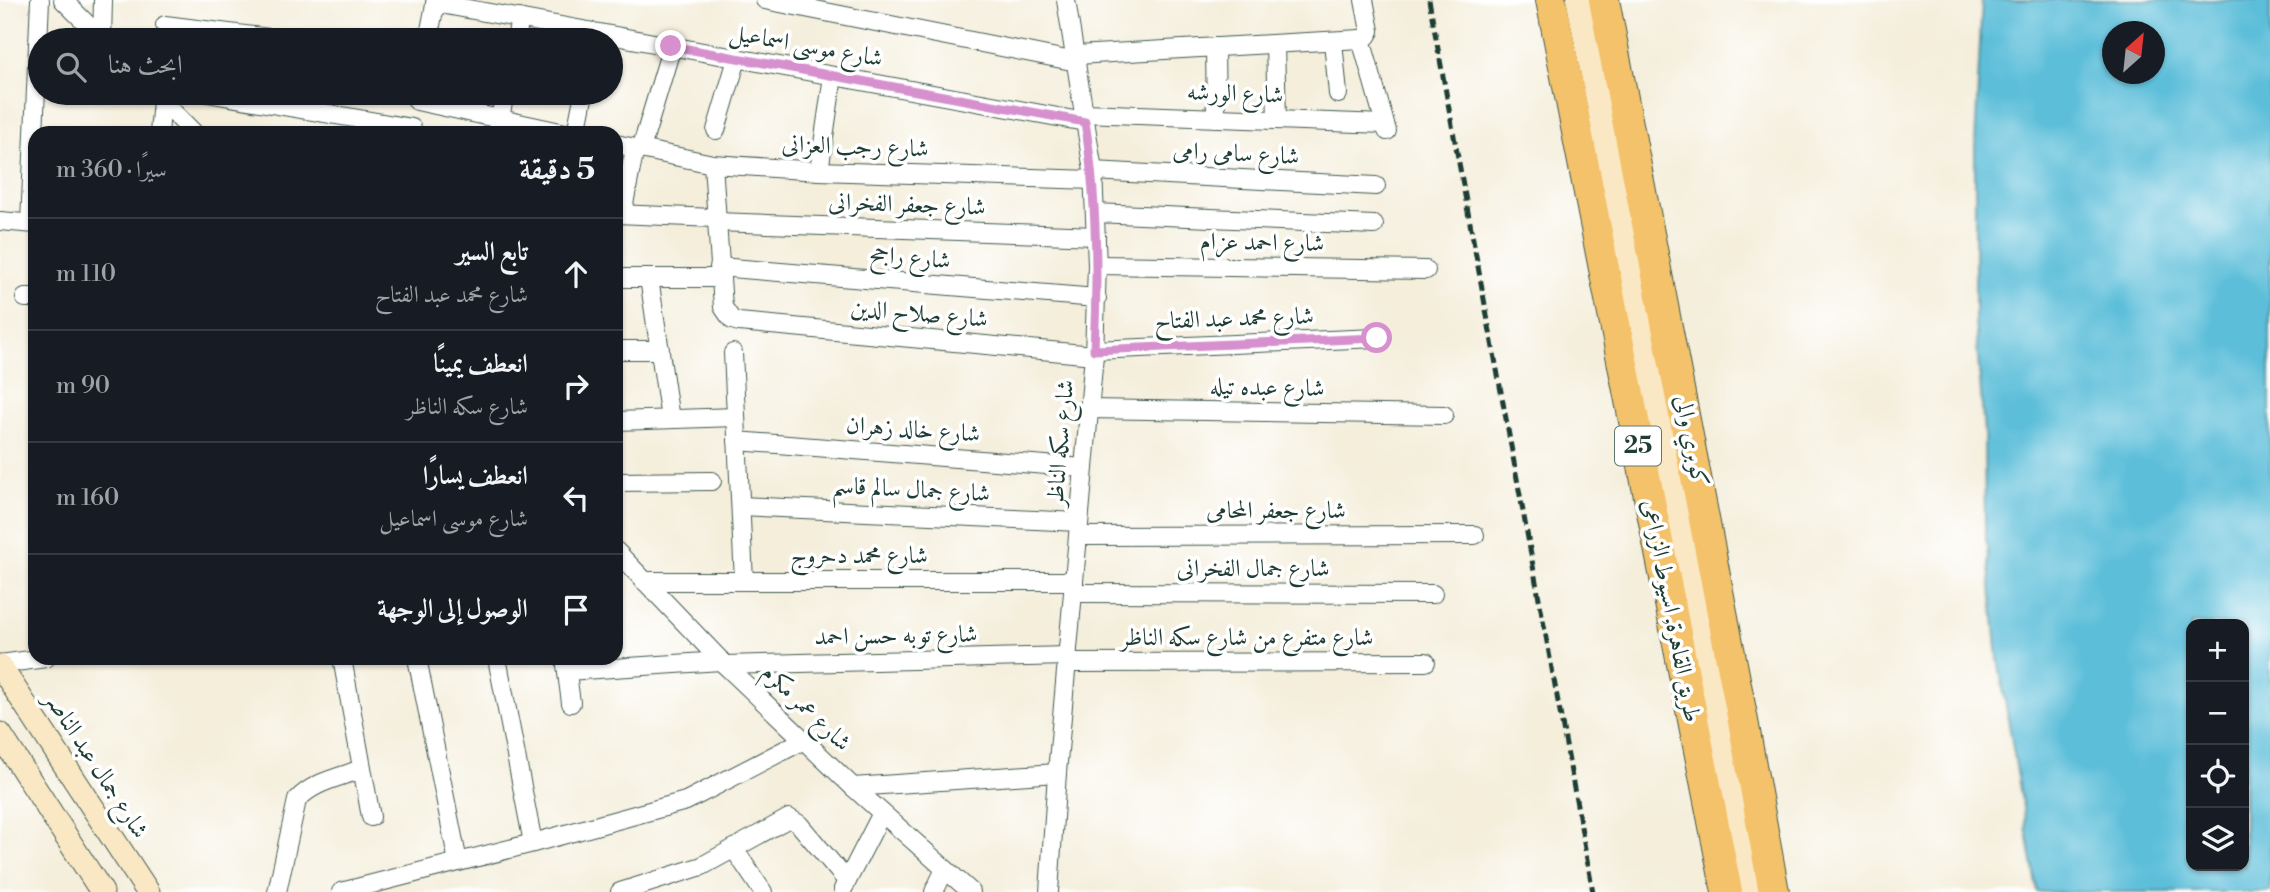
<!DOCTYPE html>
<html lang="ar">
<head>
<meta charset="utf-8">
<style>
	:root { --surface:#171b24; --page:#20242c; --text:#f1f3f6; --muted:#9ea1a6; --line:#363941 }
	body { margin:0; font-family:"Libre Bodoni",Amiri,serif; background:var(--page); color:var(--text); direction:rtl }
	.controls { position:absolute; right:21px; bottom:21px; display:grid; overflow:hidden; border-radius:14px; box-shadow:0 2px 5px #0004 }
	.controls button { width:63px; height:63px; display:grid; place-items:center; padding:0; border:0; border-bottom:2px solid var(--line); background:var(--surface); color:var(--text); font:35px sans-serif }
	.compass { position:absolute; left:2102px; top:21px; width:63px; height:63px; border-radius:50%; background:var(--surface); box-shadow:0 2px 5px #0004; rotate:27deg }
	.stop { position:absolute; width:21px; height:21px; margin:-16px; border:5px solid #d690ce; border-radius:50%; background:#fff }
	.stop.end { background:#d690ce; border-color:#fff; box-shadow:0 2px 7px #0008 }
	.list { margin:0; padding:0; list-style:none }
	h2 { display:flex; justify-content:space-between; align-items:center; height:91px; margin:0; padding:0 28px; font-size:30px }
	h2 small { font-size:23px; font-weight:400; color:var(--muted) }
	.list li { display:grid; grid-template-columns:46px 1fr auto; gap:21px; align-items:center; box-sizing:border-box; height:112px; padding:0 28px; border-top:2px solid var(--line) }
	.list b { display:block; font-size:26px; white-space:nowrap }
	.list p { margin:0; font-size:23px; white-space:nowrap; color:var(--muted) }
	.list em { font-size:23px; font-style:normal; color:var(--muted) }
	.icon { flex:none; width:38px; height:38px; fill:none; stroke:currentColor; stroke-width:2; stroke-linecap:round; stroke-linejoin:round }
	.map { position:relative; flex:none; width:2270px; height:892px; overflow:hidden; direction:ltr }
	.search { position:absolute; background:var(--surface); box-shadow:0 2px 5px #0004; left:28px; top:28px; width:595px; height:77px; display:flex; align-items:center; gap:18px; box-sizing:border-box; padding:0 24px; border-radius:38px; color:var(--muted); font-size:26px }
	.panel { position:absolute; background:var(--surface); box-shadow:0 2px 5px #0004; left:28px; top:126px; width:595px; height:539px; border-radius:21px; direction:rtl }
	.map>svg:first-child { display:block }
</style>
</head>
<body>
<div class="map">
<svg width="2270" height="892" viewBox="0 0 2270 892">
	<rect width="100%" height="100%" fill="#fff"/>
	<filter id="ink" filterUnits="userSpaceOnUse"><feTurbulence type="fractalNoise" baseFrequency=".0143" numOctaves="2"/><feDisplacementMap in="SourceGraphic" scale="14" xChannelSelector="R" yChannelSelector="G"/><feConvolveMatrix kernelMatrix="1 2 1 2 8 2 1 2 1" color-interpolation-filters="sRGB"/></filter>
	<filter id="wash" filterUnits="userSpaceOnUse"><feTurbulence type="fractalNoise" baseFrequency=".00686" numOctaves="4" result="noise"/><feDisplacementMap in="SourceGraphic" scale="28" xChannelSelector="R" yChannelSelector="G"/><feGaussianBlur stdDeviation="1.57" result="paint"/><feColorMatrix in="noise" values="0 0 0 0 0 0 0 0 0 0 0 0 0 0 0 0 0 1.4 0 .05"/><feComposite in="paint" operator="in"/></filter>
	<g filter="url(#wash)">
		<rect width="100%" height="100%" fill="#f4eedb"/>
		<!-- water -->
		<path fill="#5bbed9" stroke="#3d7e86" stroke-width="2" fill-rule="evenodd" d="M1982 0H2270V892H2037L1998 658 1985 527 1984 433 1975 320V146ZM2112 32H2154V74H2112ZM2191 624H2244V866H2191Z"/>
	</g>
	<g filter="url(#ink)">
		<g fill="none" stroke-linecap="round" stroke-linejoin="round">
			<defs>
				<g id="street">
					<polyline points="63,0 103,40"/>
					<polyline points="765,0 1077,62"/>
					<polyline points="435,3 1085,122"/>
					<polyline points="165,25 286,40"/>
					<polyline points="1361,39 1387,131"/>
					<polyline points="1361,39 1367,36 1370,31 1364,0"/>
					<polyline points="102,40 103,0"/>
					<polyline points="428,40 436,0"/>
					<polyline points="516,40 520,18"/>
					<polyline points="1333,41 1338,94"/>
					<polyline points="1275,44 1277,120"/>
					<polyline points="1215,47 1216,118"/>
					<polyline points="1076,55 1361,39"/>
					<polyline points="154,93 194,133"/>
					<polyline points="207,93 412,128"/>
					<polyline points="417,101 565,133"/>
					<polyline points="1084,113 1385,124"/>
					<polyline points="716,130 737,59"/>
					<polyline points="159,133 162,101"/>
					<polyline points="497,133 505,93"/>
					<polyline points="576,133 584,93"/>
					<polyline points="616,144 713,164 819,171 1094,180"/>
					<polyline points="641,149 672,46"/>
					<polyline points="713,164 723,307 732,320 739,322 1094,355"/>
					<polyline points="819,171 833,76"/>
					<polyline points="1093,171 1376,186"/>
					<polyline points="1095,213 1374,225"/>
					<polyline points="616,214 715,218"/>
					<polyline points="622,214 635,148"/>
					<polyline points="0,221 35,224"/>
					<polyline points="716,222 1096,236"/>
					<polyline points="30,223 40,0"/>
					<polyline points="1097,265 1426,270"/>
					<polyline points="719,267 1097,298"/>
					<polyline points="616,278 720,278"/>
					<polyline points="649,278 670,419"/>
					<polyline points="25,298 35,298"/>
					<polyline points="616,350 660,350"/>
					<polyline points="1094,350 1377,338"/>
					<polyline points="733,353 744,581"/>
					<polyline points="1089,409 1444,415"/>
					<polyline points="616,421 736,417"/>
					<polyline points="737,441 1084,468"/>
					<polyline points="616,482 712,481"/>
					<polyline points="741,506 1079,522"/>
					<polyline points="1078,536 1475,535"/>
					<polyline points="616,551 725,665 853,787 971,892"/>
					<polyline points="644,581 1074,581"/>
					<polyline points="1073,593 1433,594"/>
					<polyline points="342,658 371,817"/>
					<polyline points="417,658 458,862"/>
					<polyline points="497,658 533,843"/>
					<polyline points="565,658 571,703"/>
					<polyline points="1067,663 1426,662"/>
					<polyline points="0,664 46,658"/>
					<polyline points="725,665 1068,656"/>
					<polyline points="567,671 721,661"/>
					<polyline points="853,787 1057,773"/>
					<polyline points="734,849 763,892"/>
					<polyline points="843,889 882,813"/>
					<path d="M277 892 297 800C313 782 340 777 362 769"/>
					<polyline points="341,892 533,843 686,801 804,740"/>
					<polyline points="620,892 702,866 789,818 799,824 847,881"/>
					<polyline points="934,892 945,869"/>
					<polyline points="1049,892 1057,773 1094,355 1097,265 1093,171 1066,0"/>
				</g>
				<g id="secondary">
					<polyline points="1578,0 1751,892"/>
					<polyline points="0,666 148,892"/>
					<polyline points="0,734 102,892"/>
				</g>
				<g id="highway">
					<polyline points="1551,0 1727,892"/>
					<polyline points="1604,0 1743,721 1774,892"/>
				</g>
			</defs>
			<!-- street casing -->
			<use href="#street" stroke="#3f584d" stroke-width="20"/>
			<!-- secondary casing -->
			<use href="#secondary" stroke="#3f584d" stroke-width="25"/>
			<!-- highway casing -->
			<use href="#highway" stroke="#3f584d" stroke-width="32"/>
			<!-- street -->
			<use href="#street" stroke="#fff" stroke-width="18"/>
			<!-- secondary -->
			<use href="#secondary" stroke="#fae7c3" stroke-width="23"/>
			<!-- highway -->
			<use href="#highway" stroke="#f3c26a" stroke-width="30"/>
			<!-- rail -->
			<polyline stroke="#1f3d34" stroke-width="5" stroke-dasharray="10 5" stroke-linecap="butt" points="1429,0 1593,892"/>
		</g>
	</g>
	<g fill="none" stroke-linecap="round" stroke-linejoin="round" filter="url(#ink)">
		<!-- route -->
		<path stroke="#d690ce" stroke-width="9" d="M671 46 1085 122C1097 198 1098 273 1094 350L1377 338"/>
	</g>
	<g text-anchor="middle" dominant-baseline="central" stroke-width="7" stroke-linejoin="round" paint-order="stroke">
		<!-- shield labels -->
		<rect fill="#fff" stroke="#627771" stroke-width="2" x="1615" y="426.5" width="46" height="39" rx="5"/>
		<g font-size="23" font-weight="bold" fill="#1f3d34">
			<text x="1638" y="446">25</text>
		</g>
		<!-- street labels -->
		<g font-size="24" fill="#1f3d34" stroke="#fff">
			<text transform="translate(806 46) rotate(10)">شارع موسى اسماعيل</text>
			<text transform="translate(1235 94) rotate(2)">شارع الورشه</text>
			<text transform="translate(855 147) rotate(2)">شارع رجب العزانى</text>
			<text transform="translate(1236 154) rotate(3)">شارع سامى رامى</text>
			<text transform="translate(907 205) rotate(2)">شارع جعفر الفخرانى</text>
			<text transform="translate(1262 243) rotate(1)">شارع احمد عزام</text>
			<text transform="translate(910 258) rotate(5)">شارع راجح</text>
			<text transform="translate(919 314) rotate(5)">شارع صلاح الدين</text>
			<text transform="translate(1234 319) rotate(-2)">شارع محمد عبد الفتاح</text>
			<text transform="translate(1267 388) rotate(1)">شارع عبده تيله</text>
			<text transform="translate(913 430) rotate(4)">شارع خالد زهران</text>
			<text transform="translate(1691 441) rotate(79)">كوبري والى</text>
			<text transform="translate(1061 443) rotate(-85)">شارع سكه الناظر</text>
			<text transform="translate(911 490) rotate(3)">شارع جمال سالم قاسم</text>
			<text x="1276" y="511">شارع جعفر المحامى</text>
			<text x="859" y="556">شارع محمد دحروج</text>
			<text x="1253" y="569">شارع جمال الفخرانى</text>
			<text transform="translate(1671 611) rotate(79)">طريق القاهرة, اسيوط الزراعى</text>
			<text transform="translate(896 636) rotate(-1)">شارع توبه حسن احمد</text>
			<text x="1247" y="638">شارع متفرع من شارع سكه الناظر</text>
			<text transform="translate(806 708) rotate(44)">شارع عمر مكرم</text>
			<text transform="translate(96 765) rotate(57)">شارع جمال عبد الناصر</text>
		</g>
	</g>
</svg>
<div class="controls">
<button>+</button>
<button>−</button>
<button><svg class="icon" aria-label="locate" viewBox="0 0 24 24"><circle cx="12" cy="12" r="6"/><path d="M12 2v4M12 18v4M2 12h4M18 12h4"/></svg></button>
<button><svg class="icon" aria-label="layers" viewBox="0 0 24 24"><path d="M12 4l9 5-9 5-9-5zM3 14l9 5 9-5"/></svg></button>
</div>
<svg class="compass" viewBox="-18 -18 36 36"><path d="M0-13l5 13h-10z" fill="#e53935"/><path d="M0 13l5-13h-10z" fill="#9ea1a6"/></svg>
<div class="stop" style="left:1377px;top:338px"></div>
<div class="stop end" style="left:671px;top:46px"></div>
<div class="search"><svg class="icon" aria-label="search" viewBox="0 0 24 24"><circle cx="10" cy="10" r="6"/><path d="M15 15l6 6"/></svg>ابحث هنا</div>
<section class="panel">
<h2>5 دقيقة<small>سيرًا · 360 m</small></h2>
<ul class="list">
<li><svg class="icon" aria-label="ahead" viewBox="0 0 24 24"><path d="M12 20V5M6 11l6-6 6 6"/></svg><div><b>تابع السير</b><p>شارع محمد عبد الفتاح</p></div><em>110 m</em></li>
<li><svg class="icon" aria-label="right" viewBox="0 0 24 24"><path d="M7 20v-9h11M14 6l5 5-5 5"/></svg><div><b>انعطف يمينًا</b><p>شارع سكه الناظر</p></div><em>90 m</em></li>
<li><svg class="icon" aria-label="left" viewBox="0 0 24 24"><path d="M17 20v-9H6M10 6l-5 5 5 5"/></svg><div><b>انعطف يسارًا</b><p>شارع موسى اسماعيل</p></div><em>160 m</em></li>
<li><svg class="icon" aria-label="arrive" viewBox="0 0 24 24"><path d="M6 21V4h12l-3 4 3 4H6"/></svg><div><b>الوصول إلى الوجهة</b></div></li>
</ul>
</section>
</div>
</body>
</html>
